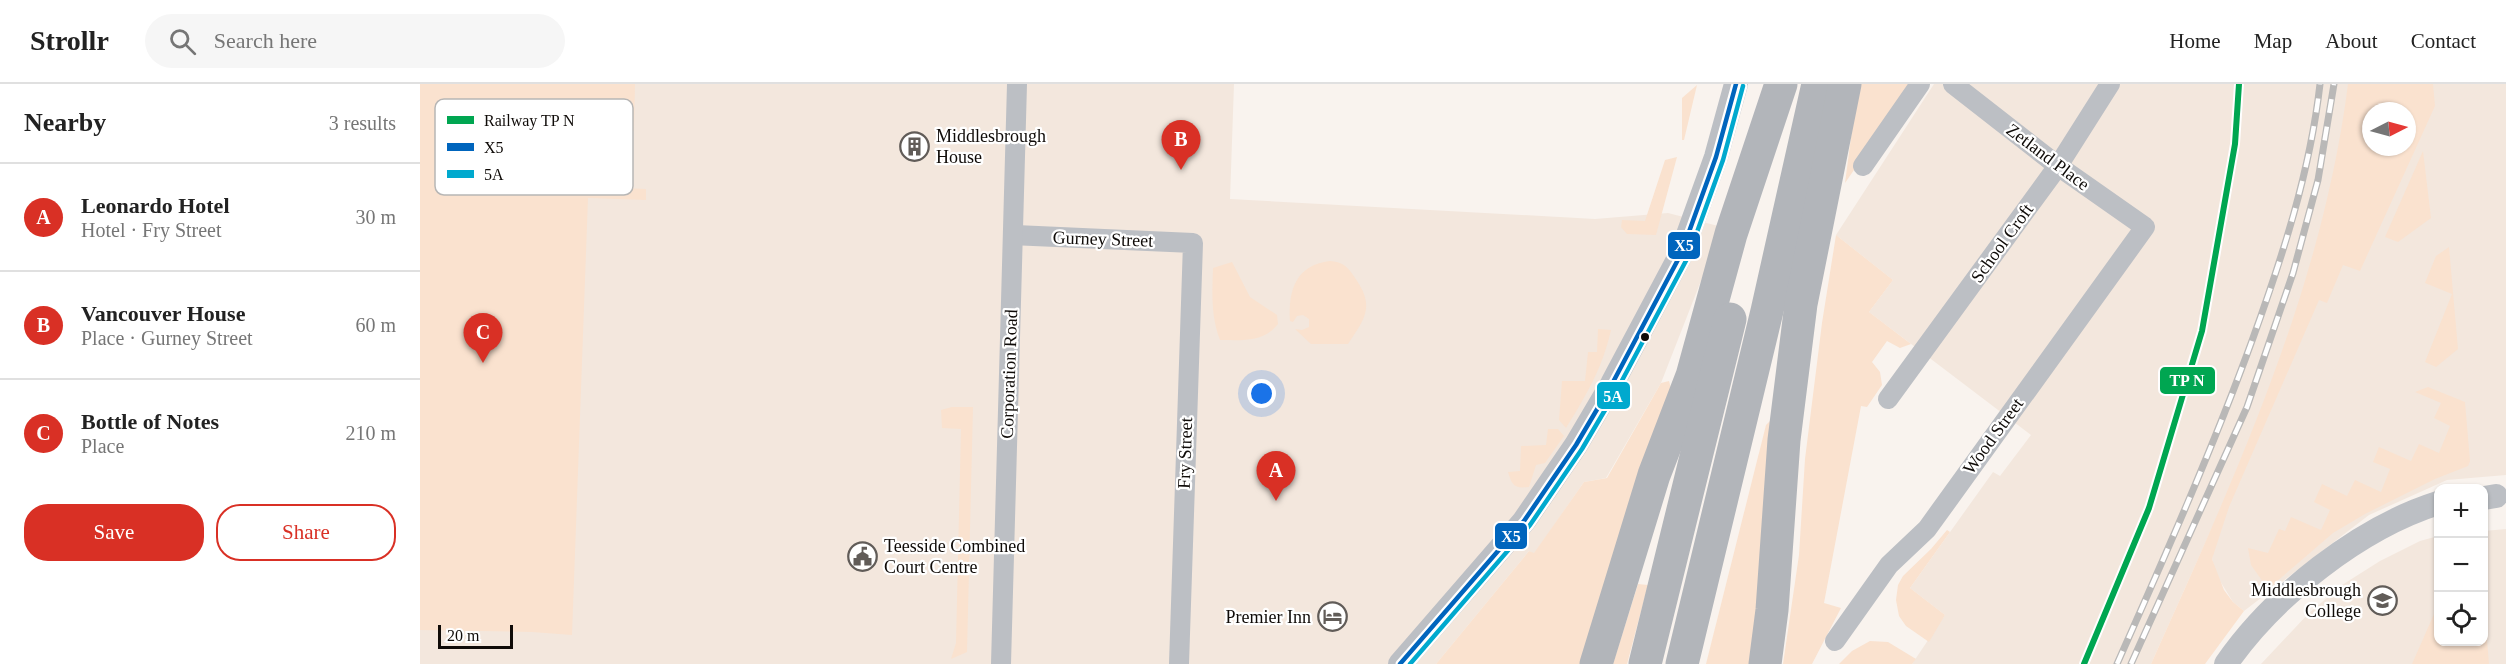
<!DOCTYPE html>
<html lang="en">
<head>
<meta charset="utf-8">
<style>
	:root { --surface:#fff; --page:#f6f6f6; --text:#222; --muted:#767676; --line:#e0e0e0; --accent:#d93025 }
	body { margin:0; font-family:Georgia,serif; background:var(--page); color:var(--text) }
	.controls { position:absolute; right:18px; bottom:18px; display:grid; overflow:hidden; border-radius:12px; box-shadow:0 2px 4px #0004 }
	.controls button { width:54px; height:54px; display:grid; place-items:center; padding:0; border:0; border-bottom:2px solid var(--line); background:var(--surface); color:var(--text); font:30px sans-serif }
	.compass { position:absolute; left:1942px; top:18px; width:54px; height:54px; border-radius:50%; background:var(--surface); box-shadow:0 2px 4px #0004; rotate:84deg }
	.scale { position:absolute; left:18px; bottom:15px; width:75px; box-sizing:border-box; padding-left:6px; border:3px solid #0f0b08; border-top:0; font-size:16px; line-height:21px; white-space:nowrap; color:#0f0b08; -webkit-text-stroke:4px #fff; paint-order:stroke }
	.you { position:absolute; left:842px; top:310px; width:21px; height:21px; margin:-15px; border:4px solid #fff; border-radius:50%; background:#1a73e8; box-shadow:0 0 0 9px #1a73e833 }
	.badge { display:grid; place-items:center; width:39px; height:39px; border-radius:50%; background:var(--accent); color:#fff; font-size:20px; font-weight:700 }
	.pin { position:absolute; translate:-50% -50px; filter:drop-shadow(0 2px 3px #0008) }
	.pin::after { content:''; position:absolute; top:32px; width:21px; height:18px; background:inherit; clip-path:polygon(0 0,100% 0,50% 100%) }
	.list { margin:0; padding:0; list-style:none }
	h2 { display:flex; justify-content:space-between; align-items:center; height:78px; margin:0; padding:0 24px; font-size:26px }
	h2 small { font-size:20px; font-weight:400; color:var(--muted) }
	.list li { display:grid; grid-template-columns:39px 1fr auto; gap:18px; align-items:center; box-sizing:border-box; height:108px; padding:0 24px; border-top:2px solid var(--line) }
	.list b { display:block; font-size:22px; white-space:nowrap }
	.list p { margin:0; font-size:20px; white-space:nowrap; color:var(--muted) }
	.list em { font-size:20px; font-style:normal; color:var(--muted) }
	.actions { display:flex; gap:12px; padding:18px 24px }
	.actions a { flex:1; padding:14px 0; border:2px solid var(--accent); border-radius:24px; text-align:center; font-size:21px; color:var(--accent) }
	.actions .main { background:var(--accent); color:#fff }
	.icon { flex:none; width:33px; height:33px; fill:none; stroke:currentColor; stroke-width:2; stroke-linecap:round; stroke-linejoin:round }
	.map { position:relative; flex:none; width:2086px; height:580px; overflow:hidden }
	header { display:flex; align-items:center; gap:36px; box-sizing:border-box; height:84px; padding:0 30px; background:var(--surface); border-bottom:2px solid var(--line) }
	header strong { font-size:28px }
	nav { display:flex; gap:33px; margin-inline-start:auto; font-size:21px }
	.search { width:420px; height:54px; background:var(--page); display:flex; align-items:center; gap:15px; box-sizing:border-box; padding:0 21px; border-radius:33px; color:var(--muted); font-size:22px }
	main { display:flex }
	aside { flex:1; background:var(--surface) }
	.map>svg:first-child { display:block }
</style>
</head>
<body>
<header>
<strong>Strollr</strong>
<div class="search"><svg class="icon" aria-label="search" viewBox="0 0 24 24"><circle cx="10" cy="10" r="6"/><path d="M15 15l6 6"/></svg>Search here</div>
<nav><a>Home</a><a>Map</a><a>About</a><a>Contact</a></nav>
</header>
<main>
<aside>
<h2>Nearby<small>3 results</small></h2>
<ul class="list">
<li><span class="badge">A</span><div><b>Leonardo Hotel</b><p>Hotel · Fry Street</p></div><em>30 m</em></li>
<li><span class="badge">B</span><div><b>Vancouver House</b><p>Place · Gurney Street</p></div><em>60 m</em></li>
<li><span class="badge">C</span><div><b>Bottle of Notes</b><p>Place</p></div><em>210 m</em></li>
</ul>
<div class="actions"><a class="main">Save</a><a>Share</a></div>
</aside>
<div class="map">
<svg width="2086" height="580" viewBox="0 0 2086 580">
	<rect width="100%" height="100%" fill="#f9f3ee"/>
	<!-- built -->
	<g fill="#f3e7dd" fill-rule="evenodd">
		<polygon points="0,0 814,0 810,115 1175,135 1248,129 1302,143 1241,299 1186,394 1164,398 1114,470 1109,467 1016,580 0,580"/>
		<path d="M1514 0H2086V391L2027 396 1949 431 1824 527 1813 518 1797 492 1792 475 1797 433 1731 580H1492L1525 531 1490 504 1573 388 1580 392 1611 351 1449 228 1473 196 1416 151ZM1951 27H1987V63H1951Z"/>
		<polygon points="2086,445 2086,580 1841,580 1888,530 1922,501 1960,477 2000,457 2018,452 2018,558 2064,558 2064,447"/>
	</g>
	<!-- green -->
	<g fill="#fae2cf" fill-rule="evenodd">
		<polygon points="0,0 215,0 214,47 186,47 184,103 226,105 226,116 168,114 152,551 112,548 0,546"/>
		<polygon points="1438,0 1493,0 1425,99"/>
		<path d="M1928 0H2013L2015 22 1940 187 1923 181 1907 219 1899 216 1809 423 1792 475 1804 506 1813 518 1824 527 1785 580H1731C1815 393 1902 205 1928 0ZM1951 27H1987V63H1951Z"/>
		<polygon points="1277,1 1264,56 1262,56 1262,14"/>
		<polygon points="2003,67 2011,134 1978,158 1965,153"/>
		<polygon points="1257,73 1236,151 1207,150 1201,143 1202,136 1225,137 1245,76"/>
		<polygon points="1416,151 1473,196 1449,228 1491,260 1480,264 1467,257 1452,278 1460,288 1462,301 1447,323 1441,322 1404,519 1421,524 1392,580 1363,580 1379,471 1385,375 1402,239"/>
		<polygon points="2029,163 2038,265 2016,283 2005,278 2032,210 2005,199 2016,172"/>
		<path d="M910 177C922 178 927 182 933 191 955 221 947 232 928 260H891L875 245 882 246 889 243V235L883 231 877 232 873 238 870 237C868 206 876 181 910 177Z"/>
		<path d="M812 178 830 213 857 231 858 240C843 259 822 256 800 256 791 232 792 210 793 184Z"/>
		<path d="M1178 245 1191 246C1182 285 1167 310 1146 344L1139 336 1142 297H1165L1168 268H1177Z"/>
		<polygon points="1249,297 1252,308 1164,580 1016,580 1109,467 1114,469 1164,398 1187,394 1241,299"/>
		<polygon points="2008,303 2045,318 2050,377 2048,382 2015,395 1945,430 1913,449 1848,505 1831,481 1828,464 1848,469 1859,445 1865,447 1871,433 1901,446 1910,426 1894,418 1902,400 1927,412 1935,396 1961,408 1970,385 1953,378 1959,363 1991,377 1999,360 2019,369 2030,342 2014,334 2021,319 1995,308"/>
		<polygon points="532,323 553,323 547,568 531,575 536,559 541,345 522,344 521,326"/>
		<polygon points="1350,337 1335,580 1286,580 1346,341"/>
		<path d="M1128 345H1138L1144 352 1125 379 1116 381 1109 403C1094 405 1092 401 1088 388L1100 387 1101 362 1126 361Z"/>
		<polygon points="1527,446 1530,448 1490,504 1525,531 1509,558 1486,542 1479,532 1476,516 1478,501 1483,492 1511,465"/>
		<polygon points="1218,500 1228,501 1207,580 1193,580"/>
		<polygon points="2018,521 2018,558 2064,558 2064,521 2069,580 1992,580"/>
		<polygon points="1450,557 1468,558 1496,575 1492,580 1419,580 1432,567"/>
	</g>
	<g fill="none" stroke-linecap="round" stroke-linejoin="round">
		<!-- minor -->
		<g stroke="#bcbfc4" stroke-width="20">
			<polyline points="1443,82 1500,0"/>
			<polyline points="593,151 773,159 759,580"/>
			<polyline points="1468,315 1638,82 1690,0"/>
			<polyline points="1415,557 1469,481 1507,445 1725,143 1638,82 1533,0"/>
			<polyline points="581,580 597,0"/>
		</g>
		<!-- tertiary -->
		<g stroke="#bcbfc4" stroke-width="24">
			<polyline points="2064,414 2076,412"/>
			<polyline points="980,580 1104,437 1156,361 1192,300 1261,170 1296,73 1316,0"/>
			<path d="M1806 580C1853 512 1939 444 2018 419"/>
		</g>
		<!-- trunk -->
		<g stroke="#b2b5ba" stroke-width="33">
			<polyline points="1176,580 1234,391 1272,292 1311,150 1361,0"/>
			<polyline points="1225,580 1310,235"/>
			<polyline points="1262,580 1347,227 1398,0"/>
			<polyline points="1345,580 1352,526 1364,356 1381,220 1425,0"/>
		</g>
		<defs>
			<g id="rail">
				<path d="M1697 580C1745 472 1793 364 1833 254 1863 171 1890 88 1900 0"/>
				<polyline points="1711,580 1827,323 1873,189 1898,96 1914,0"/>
			</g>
		</defs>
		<!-- rail casing -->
		<use href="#rail" stroke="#b9b8b7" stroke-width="7"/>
		<!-- rail -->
		<use href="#rail" stroke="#fff" stroke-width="4.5" stroke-dasharray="14" stroke-linecap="butt"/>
		<defs>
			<polyline id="bus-1" points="980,580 1104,437 1156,361 1192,300 1261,170 1296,73 1316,0"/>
			<polyline id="bus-2" points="990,580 1110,441 1162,365 1198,304 1268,173 1303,76 1323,2"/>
		</defs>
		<!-- bus-1 casing -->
		<use href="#bus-1" stroke="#fff" stroke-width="9"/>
		<!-- bus-2 casing -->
		<use href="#bus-2" stroke="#fff" stroke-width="9"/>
		<!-- bus-1 -->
		<use href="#bus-1" stroke="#0065bd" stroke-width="4.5"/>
		<!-- bus-2 -->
		<use href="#bus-2" stroke="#00a9ce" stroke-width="4.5"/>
		<defs>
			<polyline id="rail-1" points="1664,580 1729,424 1782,247 1815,60 1819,0"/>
		</defs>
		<!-- rail-1 casing -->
		<use href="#rail-1" stroke="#fff" stroke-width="10"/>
		<!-- rail-1 -->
		<use href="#rail-1" stroke="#00a651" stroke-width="6"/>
	</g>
	<!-- icons -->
	<defs>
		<symbol id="building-ring" viewBox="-11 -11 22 22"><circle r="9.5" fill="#fff" stroke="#615c58" stroke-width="1.5"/><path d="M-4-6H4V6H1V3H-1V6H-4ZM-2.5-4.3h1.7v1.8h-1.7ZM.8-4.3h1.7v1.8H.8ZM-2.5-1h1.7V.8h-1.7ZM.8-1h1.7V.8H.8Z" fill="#615c58"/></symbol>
		<symbol id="civic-ring" viewBox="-11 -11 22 22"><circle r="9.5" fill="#fff" stroke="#615c58" stroke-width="1.5"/><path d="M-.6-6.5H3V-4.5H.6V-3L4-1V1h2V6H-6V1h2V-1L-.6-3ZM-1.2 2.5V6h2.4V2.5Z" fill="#615c58"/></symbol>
		<symbol id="university-ring" viewBox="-11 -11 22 22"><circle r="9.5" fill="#fff" stroke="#615c58" stroke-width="1.5"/><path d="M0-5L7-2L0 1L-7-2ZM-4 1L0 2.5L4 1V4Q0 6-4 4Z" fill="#615c58"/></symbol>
		<symbol id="hotel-ring" viewBox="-11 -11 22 22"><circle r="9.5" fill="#fff" stroke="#615c58" stroke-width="1.5"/><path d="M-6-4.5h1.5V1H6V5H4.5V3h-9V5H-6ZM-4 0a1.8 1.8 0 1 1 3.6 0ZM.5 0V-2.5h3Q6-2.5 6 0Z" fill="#615c58"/></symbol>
	</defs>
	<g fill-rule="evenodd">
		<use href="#building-ring" x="478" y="46" width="33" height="33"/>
		<use href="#civic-ring" x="426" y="456" width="33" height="33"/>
		<use href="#university-ring" x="1946" y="500" width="33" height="33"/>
		<use href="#hotel-ring" x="896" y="516" width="33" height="33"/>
	</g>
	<!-- markers -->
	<circle fill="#0f0b08" stroke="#fff" stroke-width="2" cx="1225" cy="253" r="5"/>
	<g text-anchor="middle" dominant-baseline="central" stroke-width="4.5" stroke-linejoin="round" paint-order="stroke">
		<!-- poi labels -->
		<g font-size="18" fill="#0f0b08" stroke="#fff" text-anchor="start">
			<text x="516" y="52">Middlesbrough<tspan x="516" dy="21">House</tspan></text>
			<text x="464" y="462">Teesside Combined<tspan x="464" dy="21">Court Centre</tspan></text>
			<text x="1941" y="506" text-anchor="end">Middlesbrough<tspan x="1941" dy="21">College</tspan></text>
			<text x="891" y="533" text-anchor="end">Premier Inn</text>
		</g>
		<!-- street labels -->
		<g font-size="18" fill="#0f0b08" stroke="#fff">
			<text transform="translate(1628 73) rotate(37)">Zetland Place</text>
			<text transform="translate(683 155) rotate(2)">Gurney Street</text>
			<text transform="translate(1582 159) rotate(-54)">School Croft</text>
			<text transform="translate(589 290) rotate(-88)">Corporation Road</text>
			<text transform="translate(1573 352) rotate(-54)">Wood Street</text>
			<text transform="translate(765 369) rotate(-88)">Fry Street</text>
		</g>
	</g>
	<!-- legend -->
	<rect x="15" y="15" width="198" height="96" rx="9" fill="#fff" stroke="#b7b6b5" stroke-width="1.5"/>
	<rect x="27" y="32" width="27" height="8" fill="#00a651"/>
	<rect x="27" y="59" width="27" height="8" fill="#0065bd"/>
	<rect x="27" y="86" width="27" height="8" fill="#00a9ce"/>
	<g font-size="16" fill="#0f0b08">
		<text x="64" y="42">Railway TP N</text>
		<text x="64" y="69">X5</text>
		<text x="64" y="96">5A</text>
	</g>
	<g stroke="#fff" stroke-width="2">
		<rect x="1247" y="147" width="34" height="29" rx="6" fill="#0065bd"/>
		<rect x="1739" y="282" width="57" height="29" rx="6" fill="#00a651"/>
		<rect x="1176" y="297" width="35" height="29" rx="6" fill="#00a9ce"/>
		<rect x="1074" y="438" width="34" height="28" rx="6" fill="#0065bd"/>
	</g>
	<g font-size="16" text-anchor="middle" font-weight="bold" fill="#fff">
		<text x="1264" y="167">X5</text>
		<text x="1767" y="302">TP N</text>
		<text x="1193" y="318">5A</text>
		<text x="1091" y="458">X5</text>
	</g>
</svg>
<div class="controls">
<button>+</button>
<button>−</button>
<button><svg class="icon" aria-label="locate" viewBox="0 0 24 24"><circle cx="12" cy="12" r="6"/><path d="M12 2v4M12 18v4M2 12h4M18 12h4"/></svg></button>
</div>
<svg class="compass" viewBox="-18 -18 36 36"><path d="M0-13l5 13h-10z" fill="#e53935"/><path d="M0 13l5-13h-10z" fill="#767676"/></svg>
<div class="scale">20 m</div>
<div class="you"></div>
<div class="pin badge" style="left:856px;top:417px">A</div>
<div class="pin badge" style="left:761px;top:86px">B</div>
<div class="pin badge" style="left:63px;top:279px">C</div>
</div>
</main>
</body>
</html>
